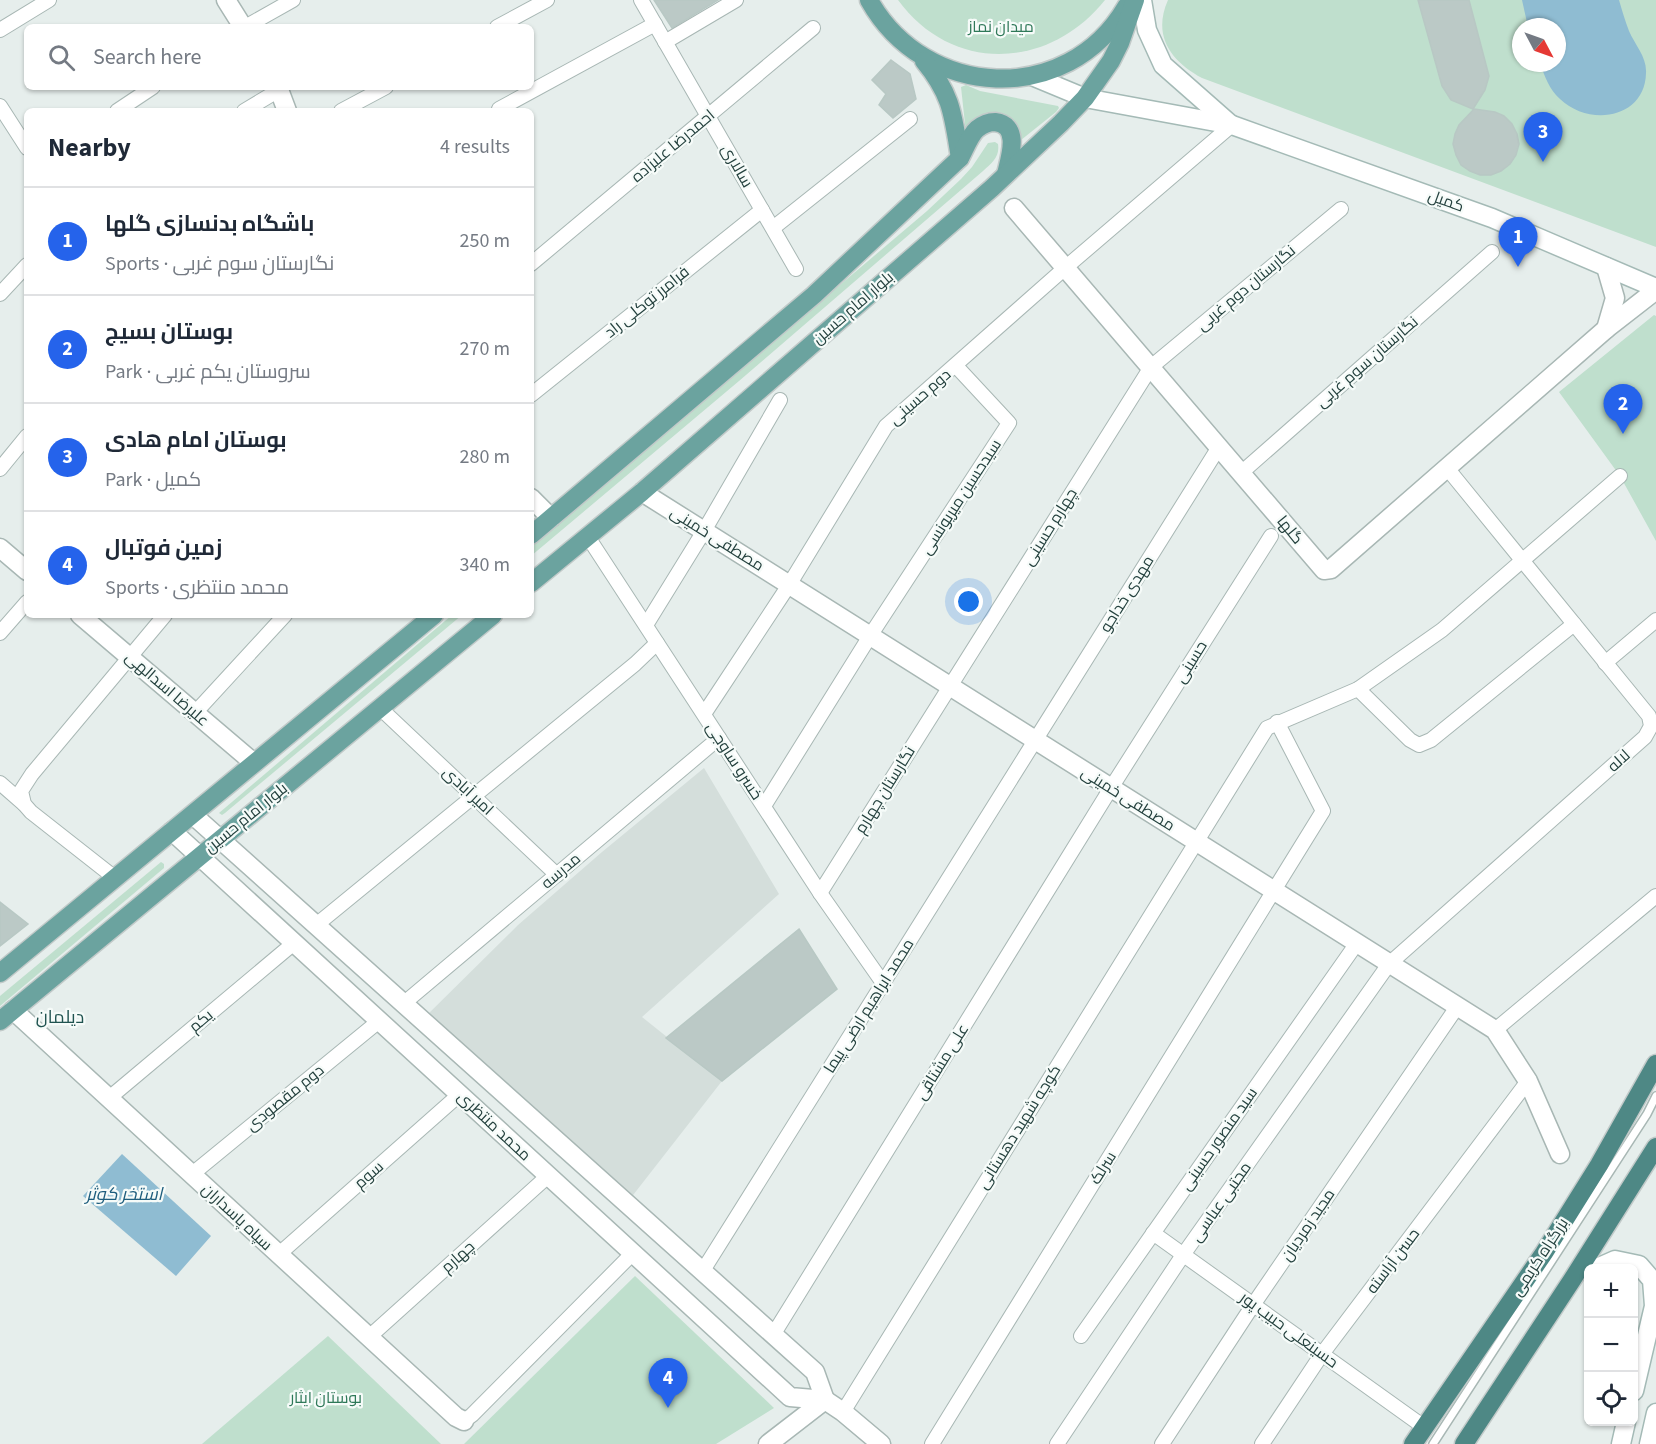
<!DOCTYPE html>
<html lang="en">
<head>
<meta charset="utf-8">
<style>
	:root { --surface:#fff; --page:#f6f6f7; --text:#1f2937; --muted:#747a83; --line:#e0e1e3; --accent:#2563eb }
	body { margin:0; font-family:"Source Sans 3",Cairo,sans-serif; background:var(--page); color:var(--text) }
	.controls { position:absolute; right:18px; bottom:18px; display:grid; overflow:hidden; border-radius:9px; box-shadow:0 2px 4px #0004 }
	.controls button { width:54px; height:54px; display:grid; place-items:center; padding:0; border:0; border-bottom:2px solid var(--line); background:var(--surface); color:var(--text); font:30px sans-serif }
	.compass { position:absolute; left:1512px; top:18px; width:54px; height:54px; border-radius:50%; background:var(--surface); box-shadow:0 2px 4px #0004; rotate:131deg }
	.you { position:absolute; left:969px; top:602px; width:21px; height:21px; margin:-15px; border:4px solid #fff; border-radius:50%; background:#1a73e8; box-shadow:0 0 0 9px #1a73e833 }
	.badge { display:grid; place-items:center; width:39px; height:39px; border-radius:50%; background:var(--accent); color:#fff; font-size:20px; font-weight:700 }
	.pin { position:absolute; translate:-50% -50px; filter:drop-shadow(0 2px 3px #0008) }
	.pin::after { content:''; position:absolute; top:32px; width:21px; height:18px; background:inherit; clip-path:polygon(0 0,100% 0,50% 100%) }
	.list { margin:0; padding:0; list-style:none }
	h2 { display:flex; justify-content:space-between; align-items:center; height:78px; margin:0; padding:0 24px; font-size:26px }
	h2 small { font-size:20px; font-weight:400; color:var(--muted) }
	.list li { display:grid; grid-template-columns:39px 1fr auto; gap:18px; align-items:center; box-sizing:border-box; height:108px; padding:0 24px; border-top:2px solid var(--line) }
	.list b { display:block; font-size:22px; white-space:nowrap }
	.list p { margin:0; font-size:20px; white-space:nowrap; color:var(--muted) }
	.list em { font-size:20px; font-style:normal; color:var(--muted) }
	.icon { flex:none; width:33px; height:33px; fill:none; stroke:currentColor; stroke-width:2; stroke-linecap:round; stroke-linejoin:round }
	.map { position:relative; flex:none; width:1656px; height:1444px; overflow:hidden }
	.search { position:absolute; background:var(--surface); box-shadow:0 2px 4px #0004; left:24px; top:24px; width:510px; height:66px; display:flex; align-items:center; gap:15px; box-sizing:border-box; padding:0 21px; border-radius:9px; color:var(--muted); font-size:22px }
	.panel { position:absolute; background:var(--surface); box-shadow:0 2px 4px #0004; left:24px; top:108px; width:510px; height:510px; border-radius:9px }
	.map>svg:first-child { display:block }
</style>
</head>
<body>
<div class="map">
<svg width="1656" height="1444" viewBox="0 0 1656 1444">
	<rect width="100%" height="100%" fill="#e6eeec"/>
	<!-- built -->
	<polygon fill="#d4dedb" points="704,768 779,894 642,1017 722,1081 630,1199 422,1020 518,925 602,852"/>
	<!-- green -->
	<g fill="#bfdfcd" fill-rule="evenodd">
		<path d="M898 0H1105C1049 70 952 74 898 0Z"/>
		<path d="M1168 0H1656V247L1202 78C1171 61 1152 36 1168 0ZM1521 27H1557V63H1521Z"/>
		<path d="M966 85 980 91 1058 106 1059 108 1056 112 1016 144C1015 137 1014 125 1010 120 1003 109 982 112 974 120 970 124 968 128 966 133L961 87Z"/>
		<path d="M995 142 998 144C1000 157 992 163 983 171L739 381 531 556V547L927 211 961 179 972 167 988 143Z"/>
		<polygon points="1654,315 1656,316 1656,541 1620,476 1559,392"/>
		<polygon points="452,615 462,615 225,813 222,815 219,813"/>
		<polygon points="161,862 164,864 164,868 0,1006 0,996"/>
		<polygon points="635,1276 774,1408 716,1444 464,1444"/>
		<polygon points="328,1336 441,1444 202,1444"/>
	</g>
	<!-- water -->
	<g fill="#8fbcd2">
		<path d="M1522 0H1619C1622 10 1625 21 1629 31 1635 45 1647 57 1646 73 1645 119 1589 127 1560 99 1549 89 1545 77 1540 63H1557V27H1528Z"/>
		<polygon points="122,1154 211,1236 176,1276 83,1196"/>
	</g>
	<!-- building -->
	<g fill="#bbc9c6" stroke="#b8c8c4" stroke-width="1.5">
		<polygon points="654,0 718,0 672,28"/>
		<polygon points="1418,0 1469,0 1489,76 1485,90 1473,109 1451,100 1442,86"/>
		<polygon points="891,60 910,74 916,99 893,118 879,105 886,94 872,80"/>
		<polygon points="1474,109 1495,112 1504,116 1512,124 1517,134 1519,144 1516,155 1510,164 1501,171 1491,175 1480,175 1470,171 1461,165 1456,155 1453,144 1455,134 1459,125"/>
		<polygon points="0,902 28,924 0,946"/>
		<polygon points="799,929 837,989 722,1081 666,1038"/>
	</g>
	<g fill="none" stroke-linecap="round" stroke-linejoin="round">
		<defs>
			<polyline id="service" points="1433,1444 1647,1114 1656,1096"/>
			<g id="minor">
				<polyline points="641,0 796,269"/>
				<polyline points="245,27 293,0"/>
				<polyline points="497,27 547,0"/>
				<polyline points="0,30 49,0"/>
				<polyline points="665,42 736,0"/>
				<polyline points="0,106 27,148"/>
				<polyline points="499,109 655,24"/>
				<polyline points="117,111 153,87"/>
				<polyline points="244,111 279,90"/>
				<polyline points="341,111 386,87"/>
				<polyline points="773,228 910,119"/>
				<polyline points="531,264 813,28"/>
				<polyline points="0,294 27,265"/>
				<polyline points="531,395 762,210"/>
				<polyline points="0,469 27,436"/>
				<polyline points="1241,473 1492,252"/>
				<polyline points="588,537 820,893 883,983"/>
				<polyline points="646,625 704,531 780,400"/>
				<polyline points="0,633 27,602"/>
				<polyline points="1605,663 1656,620"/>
				<polyline points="1358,689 1410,740 1419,745 1431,740 1574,624"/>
				<polyline points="380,708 557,875"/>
				<polyline points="194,714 285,615"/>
				<polyline points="704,714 789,585 886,426 1065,268 1232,125"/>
				<polyline points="0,783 24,804"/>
				<polyline points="764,806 870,636 1009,423 956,366"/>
				<polyline points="115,878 31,812 24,804 21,791 32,774 165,615"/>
				<polyline points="820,893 1151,367 1341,209"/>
				<polyline points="315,926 635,664 657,643"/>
				<polyline points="403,1004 719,738"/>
				<polyline points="1495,1030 1656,896"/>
				<polyline points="108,1099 294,943"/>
				<polyline points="191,1175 379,1021"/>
				<polyline points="1153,1233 1424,1427"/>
				<polyline points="278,1255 460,1094"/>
				<polyline points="702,1272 1219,447"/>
				<polyline points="773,1335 1111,788 1271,536"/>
				<polyline points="1081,1336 1357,943"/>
				<polyline points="368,1338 548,1176"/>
				<polyline points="843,1412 1267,728 1358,689 1442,630 1620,476"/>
				<polyline points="464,1421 472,1415 633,1253"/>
				<polyline points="932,1444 1323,811 1277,722"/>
				<polyline points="1057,1444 1183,1255 1389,964 1645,737 1651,726 1649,716 1447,468"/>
				<polyline points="1162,1444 1253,1305 1457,1007"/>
				<polyline points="1262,1444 1322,1354 1528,1081"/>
			</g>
			<g id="tertiary">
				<polyline points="226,0 243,27"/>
				<polyline points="278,87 287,111"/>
				<polyline points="1014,208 1324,570 1331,569 1606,329 1656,290"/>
				<polyline points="1606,329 1615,298 1606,267"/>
				<polyline points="642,492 1495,1030 1528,1081 1560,1154"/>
				<polyline points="531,498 551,518"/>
				<polyline points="0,548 27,571"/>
				<polyline points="80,615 254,763"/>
				<polyline points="193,815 815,1372 825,1400"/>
				<polyline points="172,831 790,1397 825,1400 843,1412 881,1444"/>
				<polyline points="13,1010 456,1417 464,1421"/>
				<polyline points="768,1444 825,1400"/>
			</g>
			<g id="secondary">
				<polyline points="1142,0 1147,30 1163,65 1230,124"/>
				<polyline points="1032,76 1085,98 1232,125 1492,218 1656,288"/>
				<polyline points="1597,1268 1615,1260 1639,1265 1652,1280 1654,1306 1634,1391"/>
				<polyline points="1621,1444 1626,1422"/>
				<polyline points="1649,1444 1656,1413"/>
			</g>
			<g id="primary">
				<path d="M869 0C925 100 1067 107 1126 7"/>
				<path d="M924 61C952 95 953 115 960 158"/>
				<path d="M531 535 814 295 960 158C965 149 970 135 977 129 982 125 989 122 995 122 1021 125 1010 157 1006 174"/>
				<polyline points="531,583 642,492 992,188 1061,123 1085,98 1111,61 1120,43 1135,0"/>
				<polyline points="0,973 434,615"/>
				<polyline points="0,1021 493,615"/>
			</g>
			<g id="trunk">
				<polyline points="1413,1444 1544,1253 1599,1165 1656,1064"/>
				<polyline points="1464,1444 1572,1280 1656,1147"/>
			</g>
		</defs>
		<!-- service casing -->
		<use href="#service" stroke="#a8b7b4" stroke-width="10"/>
		<!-- minor casing -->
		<use href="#minor" stroke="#a8b7b4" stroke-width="16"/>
		<!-- tertiary casing -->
		<use href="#tertiary" stroke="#a8b7b4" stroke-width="21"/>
		<!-- secondary casing -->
		<use href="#secondary" stroke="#a4bab6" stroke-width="21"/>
		<!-- primary casing -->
		<use href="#primary" stroke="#c2cac9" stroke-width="21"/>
		<!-- trunk casing -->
		<use href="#trunk" stroke="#c2cac9" stroke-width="21"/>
		<!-- service -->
		<use href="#service" stroke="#fff" stroke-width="7"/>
		<!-- minor -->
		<use href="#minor" stroke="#fff" stroke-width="14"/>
		<!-- tertiary -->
		<use href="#tertiary" stroke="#fff" stroke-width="18"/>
		<!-- secondary -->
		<use href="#secondary" stroke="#fff" stroke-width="18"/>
		<!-- primary -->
		<use href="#primary" stroke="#6ba39f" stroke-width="18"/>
		<!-- trunk -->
		<use href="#trunk" stroke="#4e8885" stroke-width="18"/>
	</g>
	<g text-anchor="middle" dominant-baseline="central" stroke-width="4.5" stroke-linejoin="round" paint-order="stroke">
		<!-- park labels -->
		<g font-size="16" fill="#2e7858" stroke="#f6fbf9">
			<text x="1001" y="27">میدان نماز</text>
			<text x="326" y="1398">بوستان ایثار</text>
		</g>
		<!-- street labels -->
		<g font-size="16" fill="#24413e" stroke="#f6fbf9">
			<text transform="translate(673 146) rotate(-40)">احمدرضا علیزاده</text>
			<text transform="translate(737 166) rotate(60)">سالاری</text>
			<text transform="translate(1446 201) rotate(20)">کمیل</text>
			<text transform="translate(1246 288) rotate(-40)">نگارستان دوم غربی</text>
			<text transform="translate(647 302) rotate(-39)">فرامرز توکلی راد</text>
			<text transform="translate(853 308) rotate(-41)">بلوار امام حسین</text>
			<text transform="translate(1367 362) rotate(-41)">نگارستان سوم غربی</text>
			<text transform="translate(920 397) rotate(-41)">دوم حسینی</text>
			<text transform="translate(961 497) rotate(-57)">سیدحسین میریونسی</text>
			<text transform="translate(1050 527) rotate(-58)">چهارم حسینی</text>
			<text transform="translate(1290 530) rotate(51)">گلها</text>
			<text transform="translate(717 539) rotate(32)">مصطفی خمینی</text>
			<text transform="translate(1127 594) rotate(-58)">مهدی خداجو</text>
			<text transform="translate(1191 662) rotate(-58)">حسینی</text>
			<text transform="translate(167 689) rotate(41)">علیرضا اسدالهی</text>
			<text transform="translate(734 761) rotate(57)">خسرو ساوجی</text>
			<text transform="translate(1619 761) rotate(-42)">لاله</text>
			<text transform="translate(885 790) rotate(-58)">نگارستان چهارم</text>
			<text transform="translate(468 791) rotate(43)">امیر آبادی</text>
			<text transform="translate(1128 799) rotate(32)">مصطفی خمینی</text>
			<text transform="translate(246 818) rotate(-39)">بلوار امام حسین</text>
			<text transform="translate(561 871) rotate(-40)">مدرسه</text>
			<text transform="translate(869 1006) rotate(-58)">محمد ابراهیم ارضی پیما</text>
			<text transform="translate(201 1021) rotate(-40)">یکم</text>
			<text transform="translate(942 1062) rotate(-58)">علی مشتاقی</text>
			<text transform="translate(285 1098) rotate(-39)">دوم مقصودی</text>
			<text transform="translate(494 1126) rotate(43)">محمد منتظری</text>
			<text transform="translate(1019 1127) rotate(-58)">کوچه شهید دهستانی</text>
			<text transform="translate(1219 1139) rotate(-55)">سید منصور حسینی</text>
			<text transform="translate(1103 1168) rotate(-58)">سرلک</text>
			<text transform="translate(369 1175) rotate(-41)">سوم</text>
			<text transform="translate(1221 1202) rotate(-55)">مجتبی عباسی</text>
			<text transform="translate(237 1217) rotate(43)">سپاه پاسداران</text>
			<text transform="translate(1308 1225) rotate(-56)">مجید زمردیان</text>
			<text transform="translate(458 1257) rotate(-42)">چهارم</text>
			<text transform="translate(1540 1257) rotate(-57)">بزرگراه کریمی</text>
			<text transform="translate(1393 1261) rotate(-53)">حسن آراسته</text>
			<text transform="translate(1289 1330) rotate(36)">حسینعلی حبیب پور</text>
		</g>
		<!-- neighbourhood labels -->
		<g font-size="18" fill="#205350" stroke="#f6fbf9">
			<text x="60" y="1017">دیلمان</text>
		</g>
		<!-- water labels -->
		<g font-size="18" font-style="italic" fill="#1e5d7d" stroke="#f6fbf9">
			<text x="124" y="1194">استخر کوثر</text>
		</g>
	</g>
</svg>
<div class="controls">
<button>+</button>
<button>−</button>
<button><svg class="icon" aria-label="locate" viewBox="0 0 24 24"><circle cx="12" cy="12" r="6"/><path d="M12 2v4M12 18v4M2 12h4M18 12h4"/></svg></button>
</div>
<svg class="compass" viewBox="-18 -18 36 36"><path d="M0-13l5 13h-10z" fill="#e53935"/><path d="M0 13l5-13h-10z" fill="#747a83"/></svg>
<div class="you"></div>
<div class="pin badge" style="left:1518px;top:267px">1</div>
<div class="pin badge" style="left:1623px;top:434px">2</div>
<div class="pin badge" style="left:1543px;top:162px">3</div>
<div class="pin badge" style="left:668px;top:1408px">4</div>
<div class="search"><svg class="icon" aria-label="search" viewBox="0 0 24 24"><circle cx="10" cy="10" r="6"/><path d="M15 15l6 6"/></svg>Search here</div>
<section class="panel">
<h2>Nearby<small>4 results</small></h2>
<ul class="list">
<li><span class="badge">1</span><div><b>باشگاه بدنسازی گلها</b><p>Sports · نگارستان سوم غربی</p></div><em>250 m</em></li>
<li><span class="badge">2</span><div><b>بوستان بسیج</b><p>Park · سروستان یکم غربی</p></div><em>270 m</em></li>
<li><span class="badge">3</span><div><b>بوستان امام هادی</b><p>Park · کمیل</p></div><em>280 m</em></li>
<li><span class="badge">4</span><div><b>زمین فوتبال</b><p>Sports · محمد منتظری</p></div><em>340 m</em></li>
</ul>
</section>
</div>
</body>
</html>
